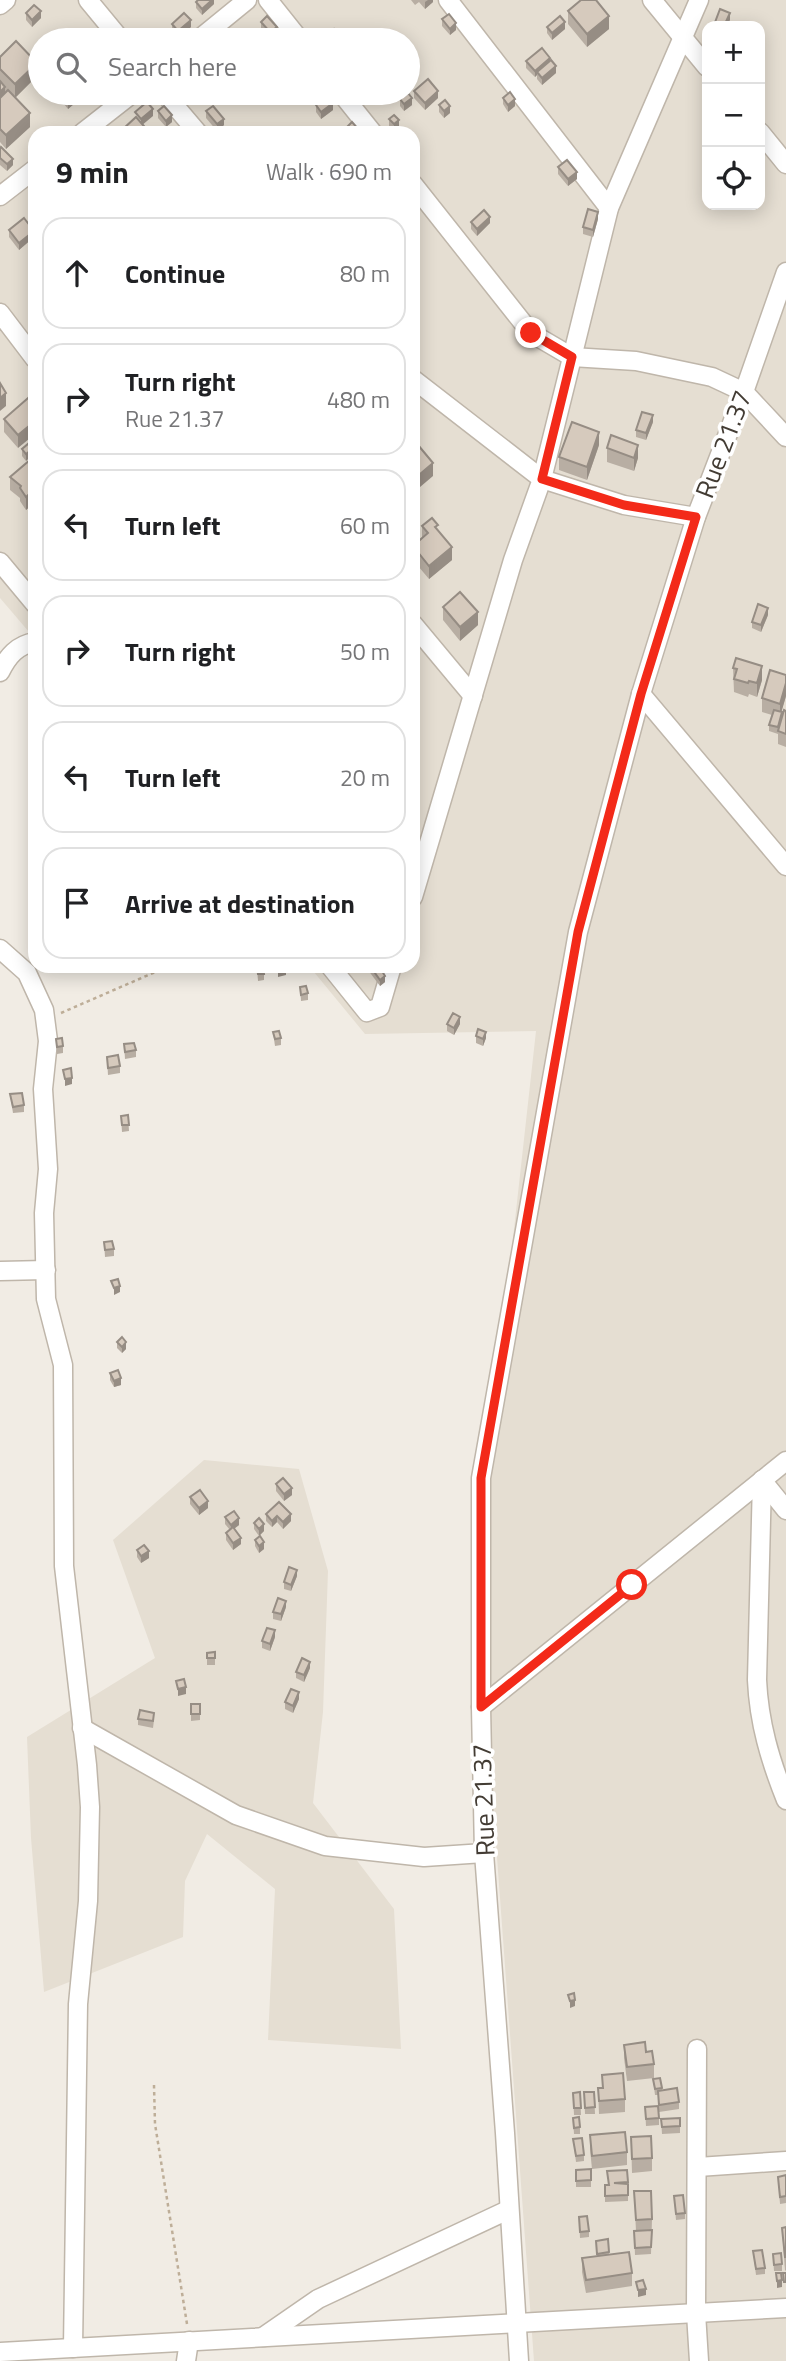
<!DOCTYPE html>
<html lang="en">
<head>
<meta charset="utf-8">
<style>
	:root { --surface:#fff; --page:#f6f6f6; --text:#202124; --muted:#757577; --line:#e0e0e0 }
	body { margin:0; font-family:"Titillium Web",sans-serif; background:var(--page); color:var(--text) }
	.controls { position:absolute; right:21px; top:21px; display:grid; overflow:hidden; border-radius:14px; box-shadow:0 4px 18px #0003 }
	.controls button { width:63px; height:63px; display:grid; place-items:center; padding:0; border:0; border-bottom:2px solid var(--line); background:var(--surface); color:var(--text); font:35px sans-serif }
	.stop { position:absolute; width:21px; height:21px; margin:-16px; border:5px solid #f32a19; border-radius:50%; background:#fff }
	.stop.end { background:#f32a19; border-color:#fff; box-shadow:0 2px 7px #0008 }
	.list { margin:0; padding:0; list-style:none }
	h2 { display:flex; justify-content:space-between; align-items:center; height:91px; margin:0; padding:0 28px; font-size:30px }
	h2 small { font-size:23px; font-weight:400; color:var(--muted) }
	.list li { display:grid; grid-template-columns:46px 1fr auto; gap:21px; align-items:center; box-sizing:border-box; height:112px; margin:0 14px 14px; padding:0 14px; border:2px solid var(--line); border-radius:21px }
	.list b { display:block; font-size:26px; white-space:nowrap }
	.list p { margin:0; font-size:23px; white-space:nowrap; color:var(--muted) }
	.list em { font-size:23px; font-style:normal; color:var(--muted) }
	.icon { flex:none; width:38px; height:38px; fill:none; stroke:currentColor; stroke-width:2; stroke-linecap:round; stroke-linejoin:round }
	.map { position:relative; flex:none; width:786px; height:2361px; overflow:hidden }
	.search { position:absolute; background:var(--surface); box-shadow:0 4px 18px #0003; left:28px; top:28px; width:392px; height:77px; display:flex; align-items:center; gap:18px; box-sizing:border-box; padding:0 24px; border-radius:38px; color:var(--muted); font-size:26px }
	.panel { position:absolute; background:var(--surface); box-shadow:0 4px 18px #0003; left:28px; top:126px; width:392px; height:847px; border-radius:21px }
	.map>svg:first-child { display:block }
</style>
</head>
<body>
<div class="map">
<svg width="786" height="2361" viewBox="0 0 786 2361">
	<rect width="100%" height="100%" fill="#f1ece4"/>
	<!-- residential -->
	<g fill="#e5ded2" fill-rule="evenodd">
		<path d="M0 0H786V2361H534L476 1571 536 1031 365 1034 309 966H413V133H35V639L0 598ZM707 26H760V205H707ZM40 40H408V93H40Z"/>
		<polygon points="204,1460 299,1469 328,1571 323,1712 313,1803 394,1909 401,2049 268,2040 275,1889 207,1834 185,1881 183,1937 44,1992 31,1838 27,1737 155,1658 113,1540"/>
	</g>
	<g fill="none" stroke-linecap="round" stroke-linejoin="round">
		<defs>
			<g id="minor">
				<polyline points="88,0 121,40"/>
				<polyline points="268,0 300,40"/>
				<polyline points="448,0 609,208"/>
				<polyline points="652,0 707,67"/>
				<polyline points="0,5 6,0"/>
				<polyline points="198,40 247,0"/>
				<polyline points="164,93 198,133"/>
				<polyline points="341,93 373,133"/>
				<polyline points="760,132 786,164"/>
				<polyline points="82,133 133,93"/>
				<polyline points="413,184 531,333 572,357 636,361 712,377 744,392 786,437"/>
				<polyline points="0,196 35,169"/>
				<polyline points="0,313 35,359"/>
				<polyline points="413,379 542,479 513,560 413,897"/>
				<polyline points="696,517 624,505 542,479 609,208 699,0"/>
				<polyline points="0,562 35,604"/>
				<polyline points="413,624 473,696"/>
				<path d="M0 672C8 656 17 645 35 642"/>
				<polyline points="641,694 786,866"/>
				<polyline points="0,949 27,973 44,1010 48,1041 43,1089 48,1169 44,1213 46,1299 63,1365 64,1566 87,1765 90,1807 88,1901 78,2004 73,2348"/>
				<polyline points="330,966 367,1012 380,1007 392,966"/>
				<polyline points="0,1271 46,1270"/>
				<path d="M762 1480 757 1680C759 1723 770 1760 786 1800"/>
				<polyline points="762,1480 786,1510"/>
				<polyline points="481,1707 786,1461"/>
				<polyline points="82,1728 236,1815 325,1846 424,1857 484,1853"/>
				<polyline points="697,2049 696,2313 699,2361"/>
				<polyline points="698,2167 786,2161"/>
				<polyline points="263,2337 318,2299 508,2210"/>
				<polyline points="0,2352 786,2308"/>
				<polyline points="186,2361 189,2341"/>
				<polyline points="519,2361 505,2133 484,1853 481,1707 481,1478 578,932 641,694 696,517 744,392 786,272"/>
			</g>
		</defs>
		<!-- minor casing -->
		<use href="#minor" stroke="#bfb6aa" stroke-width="21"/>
		<!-- path -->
		<g stroke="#beae98" stroke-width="2.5" stroke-dasharray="3.5 3.5" stroke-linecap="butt">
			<polyline points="61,1013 169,966"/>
			<polyline points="154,2085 155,2124 187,2324"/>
		</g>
		<!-- minor -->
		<use href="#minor" stroke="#fff" stroke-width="18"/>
	</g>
	<!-- wall -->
	<g fill="#b8aea3">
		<polygon points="214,0 214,4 202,15 196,8 196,2"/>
		<polygon points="411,0 433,0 433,2 425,9 419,2 415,5"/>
		<polygon points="568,11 609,29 587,47 568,24"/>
		<polygon points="26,13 41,18 32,27 26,20"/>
		<polygon points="442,19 456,30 450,35 442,26"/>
		<polygon points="261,22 277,33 270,39 261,28"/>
		<polygon points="172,24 191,27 178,38 172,31"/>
		<polygon points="547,27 565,29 552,40 547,33"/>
		<polygon points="0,57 37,76 15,98 30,127 6,149 0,142"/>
		<polygon points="526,61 550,61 556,73 542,85 537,79 537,75 535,77 526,68"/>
		<polygon points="414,91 438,98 425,110 414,98"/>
		<polygon points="55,93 87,93 68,109"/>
		<polygon points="503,98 515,106 508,112 503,104"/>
		<polygon points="400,99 412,105 404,111 400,106"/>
		<polygon points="316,105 333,110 321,119 316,112"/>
		<polygon points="439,105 450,113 444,118 439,112"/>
		<polygon points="158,111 172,122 166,127 158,118"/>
		<polygon points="206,111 224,125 217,131 206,118"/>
		<polygon points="389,119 399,126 394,131 389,126"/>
		<polygon points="0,149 13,165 7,171 0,165"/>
		<polygon points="558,167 577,179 568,186 558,174"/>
		<polygon points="598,219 593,237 583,234 583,227"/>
		<polygon points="471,222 490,223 477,236 471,229"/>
		<polygon points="9,230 34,237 19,250 9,237"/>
		<polygon points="35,392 18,448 4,432 4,419"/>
		<polygon points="653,422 646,440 636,437 636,430"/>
		<polygon points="35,438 26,461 22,456 22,449"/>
		<polygon points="599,445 587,480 559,470 559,457"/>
		<polygon points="607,448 638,458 634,471 607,462"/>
		<polygon points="35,466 35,502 26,510 20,501 20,498 10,490 10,477"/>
		<polygon points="422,526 438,530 452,560 429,579 413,560 413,546 422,538"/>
		<polygon points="443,607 478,625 460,641 443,620"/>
		<polygon points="768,615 761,632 752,628 752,622"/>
		<polygon points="733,668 762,680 757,697 749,694 748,697 734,692"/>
		<polygon points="786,696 781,712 786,711 786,747 778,744 778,734 769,731 769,725 772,715 762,712 762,698"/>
		<polygon points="365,966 379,966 385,982 380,986"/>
		<polygon points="257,968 264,974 264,980 258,981"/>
		<polygon points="300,987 308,993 308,1000 301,1001"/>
		<polygon points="447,1024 460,1024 454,1035 447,1031"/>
		<polygon points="273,1032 281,1038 281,1045 275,1046"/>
		<polygon points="476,1036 486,1038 483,1046 476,1043"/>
		<polygon points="56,1039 63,1046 63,1053 57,1054"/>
		<polygon points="124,1044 136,1050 136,1057 125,1059"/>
		<polygon points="107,1057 120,1066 120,1073 108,1075"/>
		<polygon points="10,1094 24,1105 24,1112 13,1113"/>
		<polygon points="128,1115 129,1131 122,1132 121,1116"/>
		<polygon points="104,1242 114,1249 114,1256 105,1257"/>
		<polygon points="117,1342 126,1349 122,1353 117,1348"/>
		<polygon points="110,1373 121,1385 114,1387 110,1380"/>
		<polygon points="276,1484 292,1495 284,1501 276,1491"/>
		<polygon points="190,1497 208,1508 199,1515 190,1504"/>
		<polygon points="279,1502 291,1521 283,1529 277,1522 272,1527 266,1521 266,1514"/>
		<polygon points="225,1517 239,1525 234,1529 241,1544 233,1550 226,1540 226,1533 230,1530 225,1524"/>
		<polygon points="254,1523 264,1531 259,1536 254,1529"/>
		<polygon points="255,1540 264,1549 259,1553 255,1546"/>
		<polygon points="137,1550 149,1558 141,1563 137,1557"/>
		<polygon points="297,1576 291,1591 284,1589 284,1582"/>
		<polygon points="286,1607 281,1621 273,1619 273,1612"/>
		<polygon points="275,1637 270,1651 262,1648 262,1641"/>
		<polygon points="215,1652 215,1665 207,1665 207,1653"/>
		<polygon points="310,1668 304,1682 296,1678 296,1672"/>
		<polygon points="299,1699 293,1713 285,1709 285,1702"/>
		<polygon points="191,1704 200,1704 200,1720 191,1721"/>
		<polygon points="138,1719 154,1720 153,1728 138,1725"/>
		<polygon points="624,2045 646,2052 654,2064 654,2078 627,2081 624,2058"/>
		<polygon points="602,2075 625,2099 625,2112 599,2114 598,2088 602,2088"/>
		<polygon points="653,2079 662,2088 662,2090 679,2102 679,2109 659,2112 658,2095 655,2095"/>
		<polygon points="580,2092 581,2115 574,2115 573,2093"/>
		<polygon points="584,2092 594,2092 595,2114 585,2114"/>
		<polygon points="645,2107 659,2118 659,2125 646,2126"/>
		<polygon points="573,2118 580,2127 580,2134 574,2134"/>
		<polygon points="680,2118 680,2133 662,2134 661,2119"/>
		<polygon points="590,2135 627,2152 627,2165 592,2169 590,2149"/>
		<polygon points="631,2137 652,2158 652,2171 632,2173"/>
		<polygon points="573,2139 584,2155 584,2161 576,2162"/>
		<polygon points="591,2169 591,2187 576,2187 576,2170"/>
		<polygon points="786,2175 786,2203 780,2204 778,2177"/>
		<polygon points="628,2182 628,2201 605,2202 605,2185"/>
		<polygon points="634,2191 652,2219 651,2254 635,2255 634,2231 636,2231"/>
		<polygon points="674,2196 685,2213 685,2219 676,2220"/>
		<polygon points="579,2217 589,2231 589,2237 580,2238"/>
		<polygon points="786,2227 786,2270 785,2271 782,2228"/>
		<polygon points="608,2239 609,2254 632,2273 632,2286 586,2293 582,2272 582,2258 597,2256 596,2241"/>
		<polygon points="753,2251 765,2268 765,2274 756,2275"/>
		<polygon points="773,2254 782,2264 782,2271 774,2271"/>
	</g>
	<!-- shaded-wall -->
	<g fill="#968d84">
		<polygon points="212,0 214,0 214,4 202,15 202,9"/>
		<polygon points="428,0 433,0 433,2 425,9 425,2"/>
		<polygon points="41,11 41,18 32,27 32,20"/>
		<polygon points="730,13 730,20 727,26 724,26"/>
		<polygon points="609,16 609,29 587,47 587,34"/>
		<polygon points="191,20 191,27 178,38 178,31"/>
		<polygon points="565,22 565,29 552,40 552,33"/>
		<polygon points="456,23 456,30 450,35 450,29"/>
		<polygon points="277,27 277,33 270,39 270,32"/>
		<polygon points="550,58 550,64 537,72 537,75 535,77 535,71"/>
		<polygon points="37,63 37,76 15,98 15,84"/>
		<polygon points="556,66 556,73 542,85 542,78"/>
		<polygon points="5,87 5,101 0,105 0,92"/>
		<polygon points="438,91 438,98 425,110 425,103"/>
		<polygon points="71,93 87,93 68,109 68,95"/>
		<polygon points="412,98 412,105 404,111 404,104"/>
		<polygon points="515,99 515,106 508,112 508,105"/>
		<polygon points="333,103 333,110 321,119 321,112"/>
		<polygon points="450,106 450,113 444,118 444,111"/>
		<polygon points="153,109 153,116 141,126 141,119"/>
		<polygon points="30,113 30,127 6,149 6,135"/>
		<polygon points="172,115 172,122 166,127 166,121"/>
		<polygon points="224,119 224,125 217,131 217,124"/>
		<polygon points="399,120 399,126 394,131 394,124"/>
		<polygon points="13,159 13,165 7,171 7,164"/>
		<polygon points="577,172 577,179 568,186 568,179"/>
		<polygon points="598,212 598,219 593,237 593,230"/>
		<polygon points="490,217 490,223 477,236 477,229"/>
		<polygon points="34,231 34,237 19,250 19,243"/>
		<polygon points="6,393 6,406 0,411 0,398"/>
		<polygon points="653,415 653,422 646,440 646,433"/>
		<polygon points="35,421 35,434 18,448 18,435"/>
		<polygon points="599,432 599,445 587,480 587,467"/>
		<polygon points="638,445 638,458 634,471 634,458"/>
		<polygon points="35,447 35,453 26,461 26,454"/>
		<polygon points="433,463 433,476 413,493 413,480"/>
		<polygon points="35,489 35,502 26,510 26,497"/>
		<polygon points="452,547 452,560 429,579 429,566"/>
		<polygon points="768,608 768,615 761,632 761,625"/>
		<polygon points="478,612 478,625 460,641 460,627"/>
		<polygon points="762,666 762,680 757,697 757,683"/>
		<polygon points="786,683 786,696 780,717 780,704"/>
		<polygon points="286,968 286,975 278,977 278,970"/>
		<polygon points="385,976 385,982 380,986 380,980"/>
		<polygon points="460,1017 460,1024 454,1035 454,1028"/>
		<polygon points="486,1032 486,1038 483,1046 483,1039"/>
		<polygon points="72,1078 72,1084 65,1086 65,1079"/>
		<polygon points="120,1286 120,1292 114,1295 114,1288"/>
		<polygon points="126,1342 126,1349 122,1353 122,1347"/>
		<polygon points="121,1378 121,1385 114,1387 114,1381"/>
		<polygon points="292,1488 292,1495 284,1501 284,1494"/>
		<polygon points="208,1501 208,1508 199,1515 199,1508"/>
		<polygon points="291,1514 291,1521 283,1529 283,1522"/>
		<polygon points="277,1516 277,1522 272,1527 272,1521"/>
		<polygon points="239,1518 239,1525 231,1531 231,1525"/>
		<polygon points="264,1524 264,1531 259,1536 259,1529"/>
		<polygon points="241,1538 241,1544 233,1550 233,1543"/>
		<polygon points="264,1542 264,1549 259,1553 259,1546"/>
		<polygon points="149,1551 149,1558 141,1563 141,1556"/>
		<polygon points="297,1570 297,1576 291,1591 291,1585"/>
		<polygon points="286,1601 286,1607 281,1621 281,1614"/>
		<polygon points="275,1630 275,1637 270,1651 270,1644"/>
		<polygon points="310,1662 310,1668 304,1682 304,1675"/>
		<polygon points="186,1687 186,1694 178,1696 178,1689"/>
		<polygon points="299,1692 299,1699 293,1713 293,1706"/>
		<polygon points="575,2000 575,2006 570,2008 570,2001"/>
		<polygon points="782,2280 782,2287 777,2288 777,2281"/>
		<polygon points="646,2289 646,2295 638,2297 638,2290"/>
	</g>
	<!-- building -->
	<g fill="#d6cabd" stroke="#968d84" stroke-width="2">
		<polygon points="198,0 212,0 202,9 196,2"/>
		<polygon points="581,0 596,0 609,16 587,34 568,11"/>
		<polygon points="34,5 41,11 32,20 26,13"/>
		<polygon points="720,9 730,13 724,26 718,26 714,25"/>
		<polygon points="184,13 191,20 178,31 172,24"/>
		<polygon points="449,14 456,23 450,29 442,19"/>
		<polygon points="267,16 277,27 270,32 261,22"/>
		<polygon points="560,16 565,22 552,33 547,27"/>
		<polygon points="334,29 342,40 332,40 328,34"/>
		<polygon points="16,41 37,63 15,84 0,69 0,57"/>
		<polygon points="542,48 550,58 535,71 526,61"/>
		<polygon points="551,60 556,66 542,78 537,72"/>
		<polygon points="428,79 438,91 425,103 414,91"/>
		<polygon points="0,81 5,87 0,92"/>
		<polygon points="8,90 30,113 6,135 0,129 0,98"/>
		<polygon points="510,92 515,99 508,105 503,98"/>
		<polygon points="408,93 412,98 404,104 400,99"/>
		<polygon points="328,96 333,103 321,112 316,105"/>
		<polygon points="445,100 450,106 444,111 439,105"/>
		<polygon points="147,102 153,109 141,119 135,112"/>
		<polygon points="164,106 172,115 166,121 158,111"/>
		<polygon points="213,106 224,119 217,124 206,111"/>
		<polygon points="394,115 399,120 394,124 389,119"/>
		<polygon points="136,117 150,133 124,133 122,130"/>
		<polygon points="352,122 360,131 357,133 341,133"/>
		<polygon points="1,147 13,159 7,164 0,158 0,149"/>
		<polygon points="567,160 577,172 568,179 558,167"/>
		<polygon points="588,209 598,212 593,230 583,227"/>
		<polygon points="484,210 490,217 477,229 471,222"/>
		<polygon points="24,218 34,231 19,243 9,230"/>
		<polygon points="0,383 6,393 0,398"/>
		<polygon points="35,392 35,421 18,435 4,419"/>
		<polygon points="642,412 653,415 646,433 636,430"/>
		<polygon points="572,422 599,432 587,467 559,457"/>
		<polygon points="611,435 638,445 634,458 607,448"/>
		<polygon points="35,438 35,447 26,454 22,449"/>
		<polygon points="413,439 433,463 413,480"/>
		<polygon points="30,460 35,466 35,489 26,497 20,488 21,486 10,477"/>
		<polygon points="432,518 438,525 435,527 452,547 429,566 413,546 428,533 422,526"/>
		<polygon points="460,592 478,612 460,627 443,607"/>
		<polygon points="758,604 768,608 761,625 752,622"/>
		<polygon points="736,658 762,666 757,683 749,681 748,683 734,679 737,669 733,668"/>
		<polygon points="770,670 786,675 786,683 780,704 762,698"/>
		<polygon points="774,710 782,712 778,727 769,725"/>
		<polygon points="784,710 786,711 786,734 778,731"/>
		<polygon points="277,966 285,966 286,968 278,970"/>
		<polygon points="370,966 379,966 385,976 380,980"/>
		<polygon points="263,967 264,974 258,974 257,968"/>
		<polygon points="306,986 308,993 301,995 300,987"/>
		<polygon points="453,1013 460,1017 454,1028 447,1024"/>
		<polygon points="478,1029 486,1032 483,1039 476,1036"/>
		<polygon points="279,1031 281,1038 275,1039 273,1032"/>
		<polygon points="62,1038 63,1046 57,1047 56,1039"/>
		<polygon points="134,1043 136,1050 125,1052 124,1044"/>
		<polygon points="118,1055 120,1066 108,1068 107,1057"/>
		<polygon points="71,1068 72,1078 65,1079 63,1070"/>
		<polygon points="22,1093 24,1105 13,1107 10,1094"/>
		<polygon points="128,1115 129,1125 122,1125 121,1116"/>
		<polygon points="112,1241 114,1249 105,1250 104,1242"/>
		<polygon points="118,1279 120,1286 114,1288 111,1281"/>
		<polygon points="122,1337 126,1342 122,1347 117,1342"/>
		<polygon points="118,1370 121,1378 114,1381 110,1373"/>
		<polygon points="283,1478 292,1488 284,1494 276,1484"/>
		<polygon points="200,1490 208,1501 199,1508 190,1497"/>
		<polygon points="279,1502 291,1514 283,1522 277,1516 272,1521 266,1514"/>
		<polygon points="234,1511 239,1518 231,1525 225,1517"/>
		<polygon points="259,1518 264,1524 259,1529 254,1523"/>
		<polygon points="233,1527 241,1538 233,1543 226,1533"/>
		<polygon points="260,1536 264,1542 259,1546 255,1540"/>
		<polygon points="144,1545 149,1551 141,1556 137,1550"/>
		<polygon points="289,1567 297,1570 291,1585 284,1582"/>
		<polygon points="278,1598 286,1601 281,1614 273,1612"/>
		<polygon points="267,1628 275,1630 270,1644 262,1641"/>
		<polygon points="215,1652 215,1658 207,1658 207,1653"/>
		<polygon points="302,1658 310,1662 304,1675 296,1672"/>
		<polygon points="184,1679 186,1687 178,1689 176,1681"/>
		<polygon points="291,1689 299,1692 293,1706 285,1702"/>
		<rect x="191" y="1704" width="9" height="10"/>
		<polygon points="140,1710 154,1713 153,1721 138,1719"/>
		<polygon points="574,1993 575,2000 570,2001 568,1995"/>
		<polygon points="645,2042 646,2052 652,2051 654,2064 627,2067 624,2045"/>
		<polygon points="623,2073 625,2099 599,2101 598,2088 603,2088 602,2075"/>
		<polygon points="660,2078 662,2088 655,2089 653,2079"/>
		<polygon points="677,2088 679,2102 659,2105 658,2091"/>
		<polygon points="580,2092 581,2108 574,2108 573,2093"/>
		<polygon points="584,2092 594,2092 595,2107 585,2108"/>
		<polygon points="658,2106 659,2118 646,2119 645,2107"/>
		<polygon points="579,2117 580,2127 574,2128 573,2118"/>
		<polygon points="680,2118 680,2126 662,2127 661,2119"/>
		<polygon points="625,2132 627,2152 592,2156 590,2135"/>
		<polygon points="651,2136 652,2158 632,2159 631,2137"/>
		<polygon points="582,2138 584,2155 576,2156 573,2139"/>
		<polygon points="591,2169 591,2180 576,2181 576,2170"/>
		<polygon points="627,2170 628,2182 614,2183 628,2184 628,2195 605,2196 605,2185 609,2185 607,2171"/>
		<polygon points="786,2175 786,2196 780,2197 778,2177"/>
		<polygon points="634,2191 651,2191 652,2219 636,2220"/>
		<polygon points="683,2195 685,2213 676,2214 674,2196"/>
		<polygon points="587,2216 589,2231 580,2232 579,2217"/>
		<polygon points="786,2227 786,2257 785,2257 782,2228"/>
		<polygon points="652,2230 651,2247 635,2248 634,2231"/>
		<polygon points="608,2239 609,2252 597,2254 596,2241"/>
		<polygon points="762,2250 765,2268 756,2269 753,2251"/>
		<polygon points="629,2252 632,2273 586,2280 582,2258"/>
		<polygon points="781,2253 782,2264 774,2265 773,2254"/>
		<polygon points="776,2273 781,2273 782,2280 777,2281"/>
		<polygon points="783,2273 786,2273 786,2282 784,2282"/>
		<polygon points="643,2280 646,2289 638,2290 636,2282"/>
	</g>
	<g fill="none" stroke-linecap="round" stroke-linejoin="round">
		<!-- route -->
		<polyline stroke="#f32a19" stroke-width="9" points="531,333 572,357 542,479 624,505 696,517 641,694 578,932 481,1478 481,1707 632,1585"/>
	</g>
	<g text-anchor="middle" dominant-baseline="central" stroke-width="7" stroke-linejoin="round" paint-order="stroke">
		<!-- street labels -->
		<g font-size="26" fill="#433c34" stroke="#fff">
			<text transform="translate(723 444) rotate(-69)">Rue 21.37</text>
			<text transform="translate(483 1800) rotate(-92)">Rue 21.37</text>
		</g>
	</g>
</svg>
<div class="controls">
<button>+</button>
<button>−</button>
<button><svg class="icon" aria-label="locate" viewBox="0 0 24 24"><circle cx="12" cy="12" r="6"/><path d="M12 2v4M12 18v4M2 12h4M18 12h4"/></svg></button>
</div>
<div class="stop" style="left:632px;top:1585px"></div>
<div class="stop end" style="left:531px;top:333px"></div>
<div class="search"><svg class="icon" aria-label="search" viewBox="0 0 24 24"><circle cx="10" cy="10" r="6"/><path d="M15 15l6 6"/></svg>Search here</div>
<section class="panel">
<h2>9 min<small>Walk · 690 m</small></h2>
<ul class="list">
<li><svg class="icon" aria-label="ahead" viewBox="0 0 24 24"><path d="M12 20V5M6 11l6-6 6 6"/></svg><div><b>Continue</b></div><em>80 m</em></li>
<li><svg class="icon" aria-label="right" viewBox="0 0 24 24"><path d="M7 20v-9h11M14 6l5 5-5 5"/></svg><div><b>Turn right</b><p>Rue 21.37</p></div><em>480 m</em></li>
<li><svg class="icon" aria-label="left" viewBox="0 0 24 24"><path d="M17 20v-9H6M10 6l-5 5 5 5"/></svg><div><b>Turn left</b></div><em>60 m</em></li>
<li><svg class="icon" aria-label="right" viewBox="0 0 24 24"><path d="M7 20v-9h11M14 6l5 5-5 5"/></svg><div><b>Turn right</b></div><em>50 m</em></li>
<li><svg class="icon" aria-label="left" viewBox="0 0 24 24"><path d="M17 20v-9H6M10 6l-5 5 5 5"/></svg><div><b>Turn left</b></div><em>20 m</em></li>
<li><svg class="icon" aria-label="arrive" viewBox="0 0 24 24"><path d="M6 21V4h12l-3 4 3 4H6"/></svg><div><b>Arrive at destination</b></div></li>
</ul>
</section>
</div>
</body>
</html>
